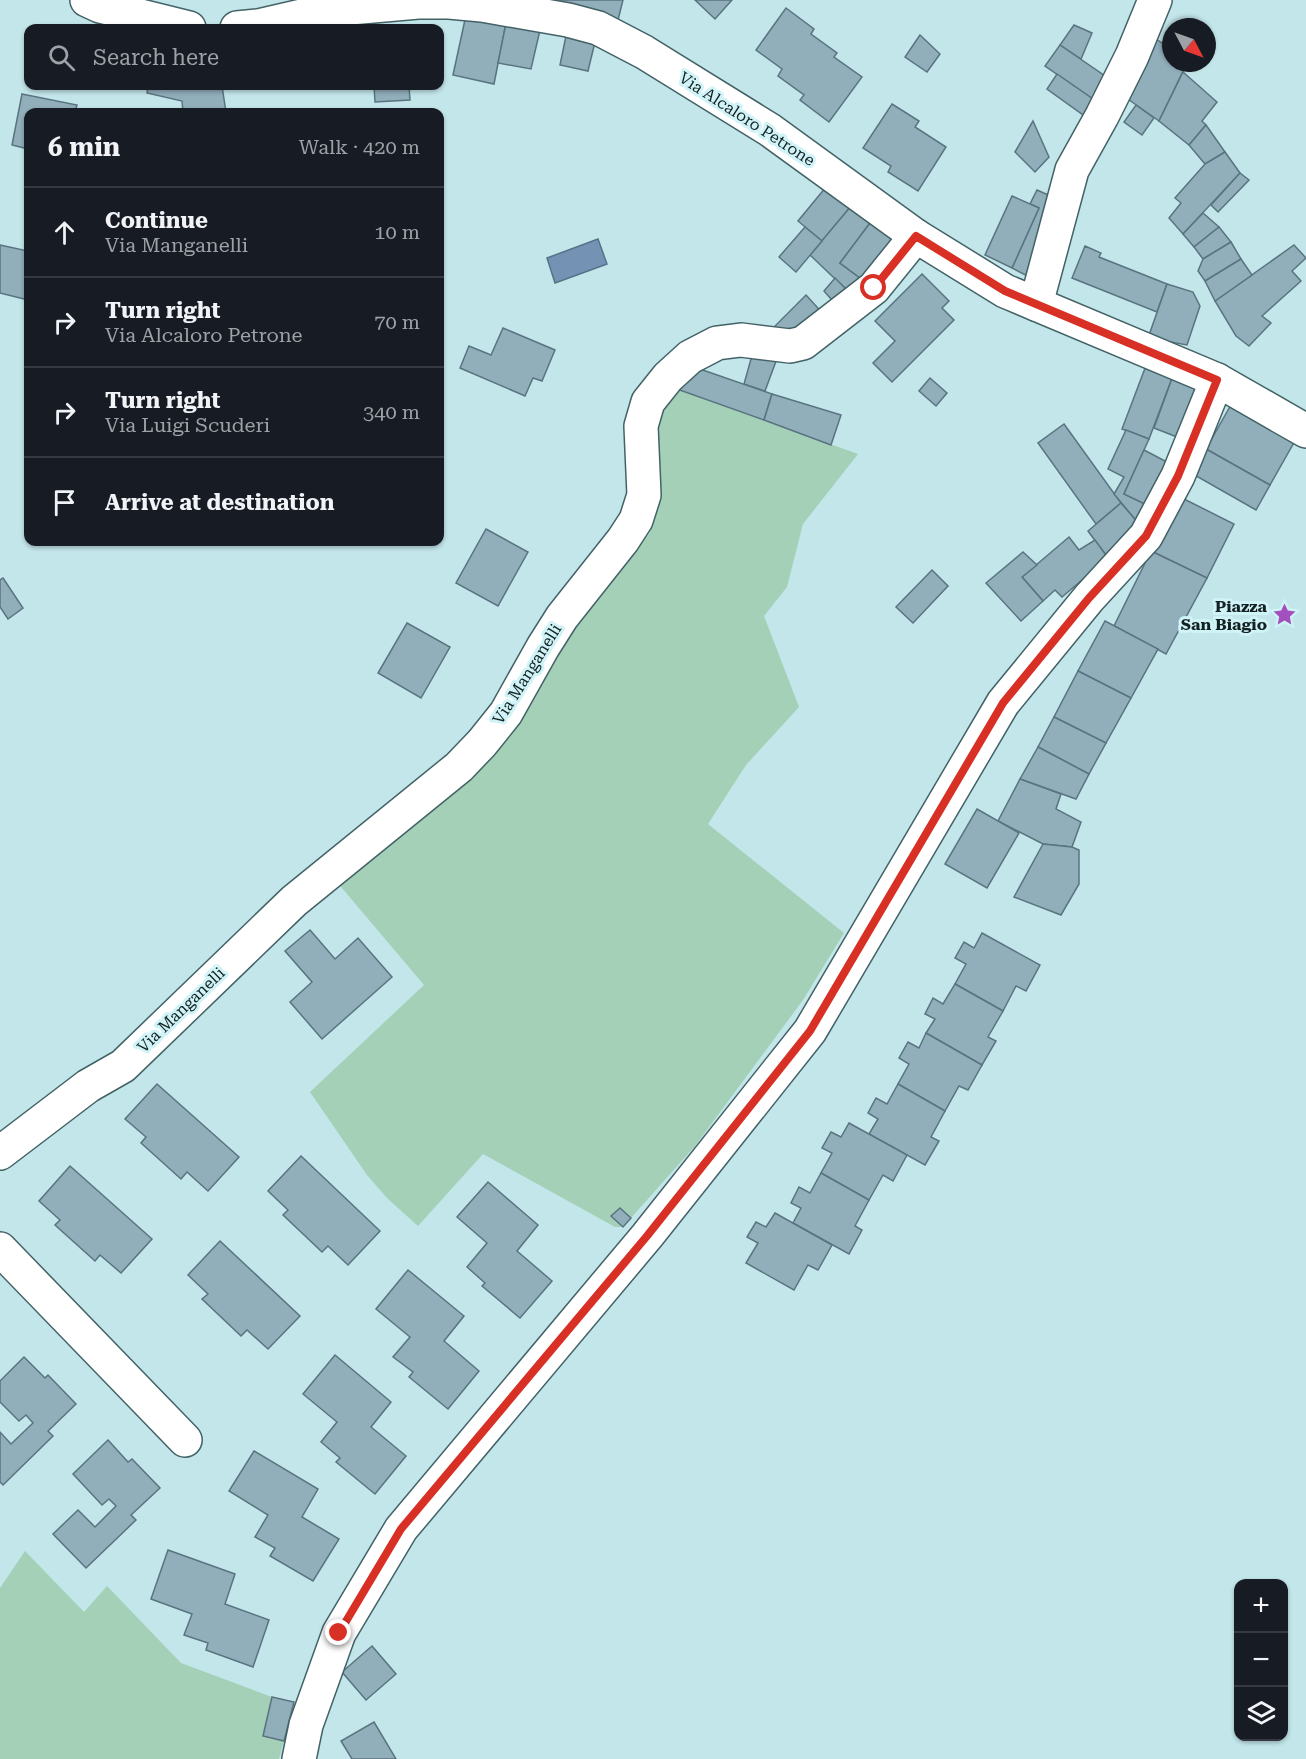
<!DOCTYPE html>
<html lang="en">
<head>
<meta charset="utf-8">
<style>
	:root { --surface:#171b24; --page:#242831; --text:#f1f3f6; --muted:#9ea1a6; --line:#363941 }
	body { margin:0; font-family:"Roboto Serif",serif; background:var(--page); color:var(--text) }
	.controls { position:absolute; right:18px; bottom:18px; display:grid; overflow:hidden; border-radius:12px; box-shadow:0 2px 4px #0004 }
	.controls button { width:54px; height:54px; display:grid; place-items:center; padding:0; border:0; border-bottom:2px solid var(--line); background:var(--surface); color:var(--text); font:30px sans-serif }
	.compass { position:absolute; left:1162px; top:18px; width:54px; height:54px; border-radius:50%; background:var(--surface); box-shadow:0 2px 4px #0004; rotate:131deg }
	.stop { position:absolute; width:18px; height:18px; margin:-14px; border:4px solid #d93025; border-radius:50%; background:#fff }
	.stop.end { background:#d93025; border-color:#fff; box-shadow:0 2px 6px #0008 }
	.list { margin:0; padding:0; list-style:none }
	h2 { display:flex; justify-content:space-between; align-items:center; height:78px; margin:0; padding:0 24px; font-size:26px }
	h2 small { font-size:20px; font-weight:400; color:var(--muted) }
	.list li { display:grid; grid-template-columns:39px 1fr auto; gap:18px; align-items:center; box-sizing:border-box; height:90px; padding:0 24px; border-top:2px solid var(--line) }
	.list b { display:block; font-size:22px; white-space:nowrap }
	.list p { margin:0; font-size:20px; white-space:nowrap; color:var(--muted) }
	.list em { font-size:20px; font-style:normal; color:var(--muted) }
	.icon { flex:none; width:33px; height:33px; fill:none; stroke:currentColor; stroke-width:2; stroke-linecap:round; stroke-linejoin:round }
	.map { position:relative; flex:none; width:1306px; height:1759px; overflow:hidden }
	.search { position:absolute; background:var(--surface); box-shadow:0 2px 4px #0004; left:24px; top:24px; width:420px; height:66px; display:flex; align-items:center; gap:15px; box-sizing:border-box; padding:0 21px; border-radius:12px; color:var(--muted); font-size:22px }
	.panel { position:absolute; background:var(--surface); box-shadow:0 2px 4px #0004; left:24px; top:108px; width:420px; height:438px; border-radius:12px }
	.map>svg:first-child { display:block }
</style>
</head>
<body>
<div class="map">
<svg width="1306" height="1759" viewBox="0 0 1306 1759">
	<rect width="100%" height="100%" fill="#c3e6ea"/>
	<!-- green -->
	<g fill="#a3d0b7">
		<polygon points="674,388 858,454 803,524 787,587 764,616 799,707 746,765 708,824 844,933 803,1000 695,1146 623,1227 615,1227 483,1154 418,1226 387,1198 367,1175 310,1092 424,985 336,881 566,637 650,533 660,497 656,412"/>
		<polygon points="25,1551 84,1612 107,1586 181,1663 272,1697 263,1736 284,1741 279,1759 0,1759 0,1588"/>
	</g>
	<!-- water -->
	<polygon fill="#7493b4" stroke="#577188" stroke-width="1.5" points="598,239 607,264 555,283 547,258"/>
	<!-- building -->
	<g fill="#91aebb" stroke="#597480" stroke-width="1.5">
		<polygon points="557,0 623,0 617,24 556,6"/>
		<polygon points="695,0 732,0 715,19"/>
		<polygon points="786,8 814,29 811,34 837,53 834,57 862,77 829,122 800,100 804,95 778,76 782,69 756,50"/>
		<polygon points="466,15 506,23 494,84 453,75"/>
		<polygon points="371,23 371,28 326,28 326,26"/>
		<polygon points="506,23 540,30 531,69 498,63"/>
		<polygon points="1074,25 1092,33 1081,59 1060,45"/>
		<polygon points="920,35 940,54 927,72 905,57"/>
		<polygon points="566,36 595,42 588,71 560,65"/>
		<polygon points="1153,37 1171,49 1171,63 1187,63 1159,121 1125,97"/>
		<polygon points="1060,45 1108,78 1093,99 1045,66"/>
		<polygon points="1183,72 1217,102 1202,121 1206,125 1189,145 1159,121"/>
		<polygon points="1057,74 1093,99 1086,117 1047,89"/>
		<polygon points="148,86 222,86 226,112 183,112 182,101 147,93"/>
		<polygon points="374,86 409,86 410,100 375,102"/>
		<polygon points="22,94 77,105 75,112 28,112 28,149 12,145"/>
		<polygon points="892,104 919,121 915,127 946,147 918,191 888,172 891,166 863,148"/>
		<polygon points="1136,105 1154,118 1142,135 1124,122"/>
		<polygon points="1033,121 1049,157 1035,172 1015,152"/>
		<polygon points="1206,125 1225,152 1205,164 1189,145"/>
		<polygon points="1225,152 1240,173 1183,234 1169,218 1181,203 1175,198 1205,164"/>
		<polygon points="1240,173 1249,180 1218,212 1211,205"/>
		<polygon points="826,187 852,205 822,241 798,221"/>
		<polygon points="1037,190 1055,198 1033,279 1012,268 1039,208 1030,204"/>
		<polygon points="1012,196 1039,208 1012,268 985,255"/>
		<polygon points="852,205 873,219 840,263 868,284 853,296 810,255"/>
		<polygon points="1203,213 1219,227 1194,247 1183,234"/>
		<polygon points="873,219 901,238 868,284 840,263"/>
		<polygon points="805,227 822,241 796,272 779,257"/>
		<polygon points="1219,227 1231,242 1203,259 1194,247"/>
		<polygon points="1231,242 1241,259 1205,281 1198,271 1203,259"/>
		<polygon points="0,245 28,251 28,300 0,293"/>
		<polygon points="1294,245 1306,258 1292,271 1301,281 1262,316 1271,323 1249,346 1236,336 1215,301"/>
		<polygon points="1085,246 1101,253 1099,257 1167,284 1157,312 1072,278"/>
		<polygon points="1241,259 1252,275 1215,301 1205,281"/>
		<polygon points="922,274 949,301 942,308 954,320 892,382 873,363 895,341 875,321"/>
		<polygon points="835,278 853,296 839,308 824,291"/>
		<polygon points="1167,284 1193,292 1200,306 1187,345 1148,338"/>
		<polygon points="806,295 827,318 790,342 771,330"/>
		<polygon points="503,328 555,350 542,381 533,378 525,396 460,368 469,346 491,355"/>
		<polygon points="754,348 779,353 765,391 744,384"/>
		<polygon points="1147,363 1174,373 1149,439 1122,429"/>
		<polygon points="697,368 772,394 764,420 674,388"/>
		<polygon points="1174,373 1198,382 1177,437 1154,428"/>
		<polygon points="930,378 947,393 936,406 919,391"/>
		<polygon points="772,394 841,415 831,445 764,420"/>
		<polygon points="1232,403 1296,439 1270,485 1206,449"/>
		<polygon points="1064,424 1121,503 1096,524 1038,443"/>
		<polygon points="1126,430 1149,439 1124,494 1149,506 1139,524 1114,494 1124,477 1108,469"/>
		<polygon points="1206,449 1270,485 1256,510 1191,473"/>
		<polygon points="1144,450 1171,464 1149,506 1124,494"/>
		<polygon points="1178,496 1234,524 1207,578 1151,551"/>
		<polygon points="1121,503 1139,524 1108,558 1088,531"/>
		<polygon points="486,529 528,552 498,606 456,583"/>
		<polygon points="1069,537 1079,550 1095,540 1108,558 1062,597 1055,590 1043,601 1022,577"/>
		<polygon points="1151,551 1207,578 1166,654 1114,626"/>
		<polygon points="1023,552 1037,565 1022,577 1043,601 1021,621 986,583"/>
		<polygon points="932,570 948,586 913,623 896,607"/>
		<polygon points="3,578 23,608 8,619 0,607 0,580"/>
		<polygon points="1105,621 1158,649 1131,698 1078,671"/>
		<polygon points="407,623 450,647 421,698 378,673"/>
		<polygon points="1078,671 1131,698 1106,743 1054,717"/>
		<polygon points="1054,717 1106,743 1089,774 1038,747"/>
		<polygon points="1038,747 1089,774 1076,799 1020,779"/>
		<polygon points="1020,779 1061,794 1056,809 1081,822 1072,847 1043,844 998,821"/>
		<polygon points="977,809 1019,833 987,888 945,864"/>
		<polygon points="1043,844 1072,847 1079,850 1079,884 1061,915 1014,897"/>
		<polygon points="310,930 335,959 358,938 392,977 322,1039 290,1002 312,982 285,951"/>
		<polygon points="982,933 1040,965 1026,991 1016,986 1003,1011 955,984 966,964 955,958 964,942 974,948"/>
		<polygon points="955,984 1003,1011 988,1037 996,1041 982,1065 926,1033 935,1019 925,1014 933,998 943,1004"/>
		<polygon points="926,1033 982,1065 968,1090 959,1086 945,1111 898,1084 909,1064 899,1058 908,1042 919,1048"/>
		<polygon points="157,1084 239,1157 208,1191 187,1172 181,1179 141,1143 146,1137 125,1119"/>
		<polygon points="898,1084 945,1111 931,1137 939,1141 925,1165 869,1134 878,1119 868,1113 876,1098 887,1104"/>
		<polygon points="849,1123 907,1155 893,1181 883,1175 869,1200 821,1173 832,1153 822,1148 831,1132 841,1137"/>
		<polygon points="301,1156 380,1231 348,1265 328,1246 322,1252 283,1215 288,1210 268,1191"/>
		<polygon points="70,1166 152,1239 121,1273 100,1255 95,1261 55,1225 60,1220 39,1201"/>
		<polygon points="821,1173 869,1200 855,1226 862,1230 849,1254 793,1223 801,1208 791,1203 799,1187 810,1193"/>
		<polygon points="488,1182 538,1225 517,1251 552,1281 520,1318 482,1286 485,1283 467,1267 487,1243 457,1217"/>
		<polygon points="620,1208 631,1218 623,1227 611,1216"/>
		<polygon points="775,1213 832,1245 818,1270 808,1265 794,1290 746,1263 758,1243 747,1237 756,1222 766,1227"/>
		<polygon points="220,1241 300,1316 268,1349 247,1330 241,1336 202,1299 208,1294 188,1275"/>
		<polygon points="408,1270 464,1316 444,1341 479,1371 448,1409 409,1377 413,1372 393,1357 410,1337 376,1309"/>
		<polygon points="335,1355 391,1402 371,1427 406,1456 375,1494 336,1462 340,1458 321,1442 337,1422 303,1394"/>
		<polygon points="24,1357 45,1378 48,1375 76,1404 48,1431 53,1436 3,1485 0,1482 0,1432 11,1444 33,1423 26,1415 19,1421 0,1402 0,1381"/>
		<polygon points="108,1440 128,1462 132,1459 160,1488 131,1515 136,1520 86,1568 53,1534 78,1510 95,1527 116,1506 109,1499 102,1505 73,1474"/>
		<polygon points="254,1451 318,1489 302,1517 339,1539 313,1581 270,1556 275,1548 255,1537 268,1515 229,1491"/>
		<polygon points="168,1550 235,1574 225,1604 269,1620 253,1667 206,1650 208,1643 184,1635 192,1614 151,1599"/>
		<polygon points="372,1646 396,1674 366,1700 342,1672"/>
		<polygon points="272,1697 294,1702 284,1741 263,1736"/>
		<polygon points="374,1722 396,1759 352,1759 341,1741"/>
	</g>
	<g fill="none" stroke-linecap="round" stroke-linejoin="round">
		<defs>
			<g id="minor">
				<polyline points="87,0 100,6 189,28"/>
				<polyline points="237,28 258,26 328,10 418,2 449,2 482,5 568,20 598,28 644,52 770,130 916,236 1005,291 1217,380 1306,431"/>
				<polyline points="1036,304 1072,170 1102,116 1132,56 1155,0"/>
				<polyline points="0,1153 88,1086 123,1066 294,901 459,767 482,743 506,713 543,647 562,617 623,540 636,520 644,495 641,426 648,402 668,377 690,357 717,343 741,340 790,346 803,343 874,288 916,236"/>
				<polyline points="0,1249 185,1440"/>
				<polyline points="299,1759 306,1725 339,1633 401,1529 647,1236 810,1031 1003,703 1089,598 1146,536 1178,476 1217,380"/>
			</g>
		</defs>
		<!-- minor casing -->
		<use href="#minor" stroke="#436266" stroke-width="36"/>
		<!-- minor -->
		<use href="#minor" stroke="#fff" stroke-width="33"/>
	</g>
	<g fill="none" stroke-linecap="round" stroke-linejoin="round">
		<!-- route -->
		<polyline stroke="#d93025" stroke-width="8" points="339,1633 401,1529 647,1236 810,1031 1003,703 1089,598 1146,536 1178,476 1217,380 1005,291 916,236 874,288"/>
	</g>
	<!-- icons -->
	<defs>
		<symbol id="sight-bare" viewBox="-9 -9 18 18"><path d="M0-6L1.8-2.2L6-1.7L2.9 1.2L3.7 5.4L0 3.3L-3.7 5.4L-2.9 1.2L-6-1.7L-1.8-2.2Z" fill="#a34fbe" stroke="#d0f3f8" stroke-width="2.5" paint-order="stroke"/></symbol>
	</defs>
	<g fill-rule="evenodd">
		<use href="#sight-bare" x="1268" y="598" width="33" height="33"/>
	</g>
	<g text-anchor="middle" dominant-baseline="central" stroke-width="6" stroke-linejoin="round" paint-order="stroke">
		<!-- street labels -->
		<g font-size="16" fill="#142122" stroke="#d0f3f8">
			<text transform="translate(747 119) rotate(33)">Via Alcaloro Petrone</text>
			<text transform="translate(527 674) rotate(-58)">Via Manganelli</text>
			<text transform="translate(181 1010) rotate(-44)">Via Manganelli</text>
		</g>
		<!-- poi labels -->
		<g font-size="16" font-weight="bold" fill="#142122" stroke="#d0f3f8" text-anchor="end">
			<text x="1267" y="606">Piazza<tspan x="1267" dy="18">San Biagio</tspan></text>
		</g>
	</g>
</svg>
<div class="controls">
<button>+</button>
<button>−</button>
<button><svg class="icon" aria-label="layers" viewBox="0 0 24 24"><path d="M12 4l9 5-9 5-9-5zM3 14l9 5 9-5"/></svg></button>
</div>
<svg class="compass" viewBox="-18 -18 36 36"><path d="M0-13l5 13h-10z" fill="#e53935"/><path d="M0 13l5-13h-10z" fill="#9ea1a6"/></svg>
<div class="stop" style="left:874px;top:288px"></div>
<div class="stop end" style="left:339px;top:1633px"></div>
<div class="search"><svg class="icon" aria-label="search" viewBox="0 0 24 24"><circle cx="10" cy="10" r="6"/><path d="M15 15l6 6"/></svg>Search here</div>
<section class="panel">
<h2>6 min<small>Walk · 420 m</small></h2>
<ul class="list">
<li><svg class="icon" aria-label="ahead" viewBox="0 0 24 24"><path d="M12 20V5M6 11l6-6 6 6"/></svg><div><b>Continue</b><p>Via Manganelli</p></div><em>10 m</em></li>
<li><svg class="icon" aria-label="right" viewBox="0 0 24 24"><path d="M7 20v-9h11M14 6l5 5-5 5"/></svg><div><b>Turn right</b><p>Via Alcaloro Petrone</p></div><em>70 m</em></li>
<li><svg class="icon" aria-label="right" viewBox="0 0 24 24"><path d="M7 20v-9h11M14 6l5 5-5 5"/></svg><div><b>Turn right</b><p>Via Luigi Scuderi</p></div><em>340 m</em></li>
<li><svg class="icon" aria-label="arrive" viewBox="0 0 24 24"><path d="M6 21V4h12l-3 4 3 4H6"/></svg><div><b>Arrive at destination</b></div></li>
</ul>
</section>
</div>
</body>
</html>
